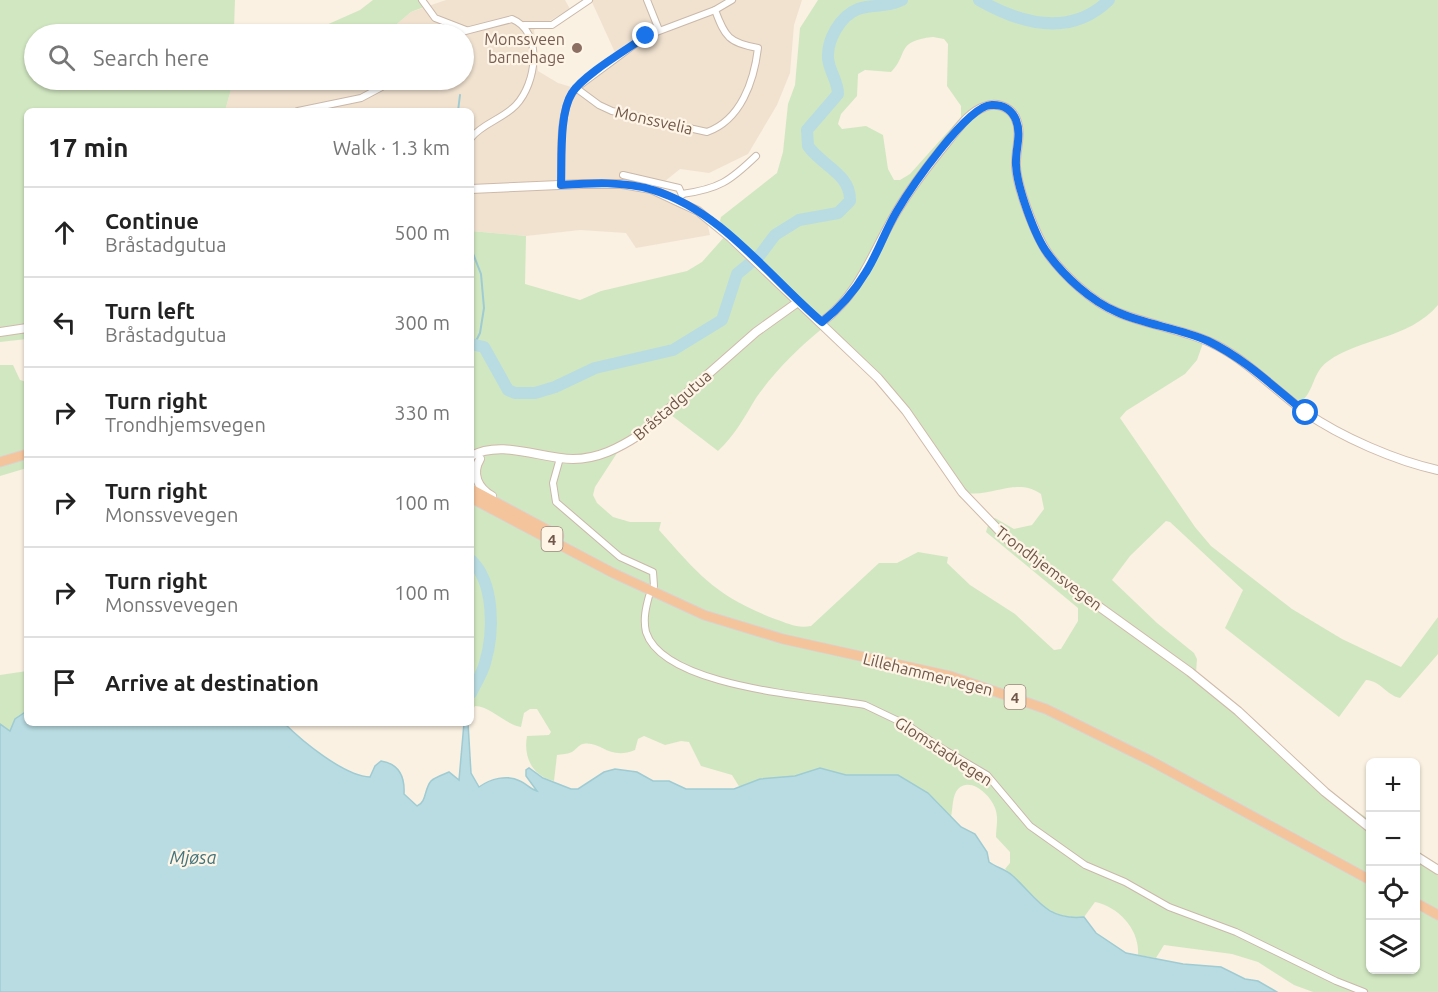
<!DOCTYPE html>
<html lang="en">
<head>
<meta charset="utf-8">
<style>
	:root { --surface:#fff; --page:#f2f2f2; --text:#222; --muted:#767676; --line:#e0e0e0 }
	body { margin:0; font-family:Ubuntu,sans-serif; background:var(--page); color:var(--text) }
	.controls { position:absolute; right:18px; bottom:18px; display:grid; overflow:hidden; border-radius:9px; box-shadow:0 2px 4px #0004 }
	.controls button { width:54px; height:54px; display:grid; place-items:center; padding:0; border:0; border-bottom:2px solid var(--line); background:var(--surface); color:var(--text); font:30px sans-serif }
	.stop { position:absolute; width:18px; height:18px; margin:-14px; border:4px solid #1a73e8; border-radius:50%; background:#fff }
	.stop.end { background:#1a73e8; border-color:#fff; box-shadow:0 2px 6px #0008 }
	.list { margin:0; padding:0; list-style:none }
	h2 { display:flex; justify-content:space-between; align-items:center; height:78px; margin:0; padding:0 24px; font-size:26px }
	h2 small { font-size:20px; font-weight:400; color:var(--muted) }
	.list li { display:grid; grid-template-columns:39px 1fr auto; gap:18px; align-items:center; box-sizing:border-box; height:90px; padding:0 24px; border-top:2px solid var(--line) }
	.list b { display:block; font-size:22px; white-space:nowrap }
	.list p { margin:0; font-size:20px; white-space:nowrap; color:var(--muted) }
	.list em { font-size:20px; font-style:normal; color:var(--muted) }
	.icon { flex:none; width:33px; height:33px; fill:none; stroke:currentColor; stroke-width:2; stroke-linecap:round; stroke-linejoin:round }
	.map { position:relative; flex:none; width:1438px; height:992px; overflow:hidden }
	.search { position:absolute; background:var(--surface); box-shadow:0 2px 4px #0004; left:24px; top:24px; width:450px; height:66px; display:flex; align-items:center; gap:15px; box-sizing:border-box; padding:0 21px; border-radius:33px; color:var(--muted); font-size:22px }
	.panel { position:absolute; background:var(--surface); box-shadow:0 2px 4px #0004; left:24px; top:108px; width:450px; height:618px; border-radius:9px }
	.map>svg:first-child { display:block }
</style>
</head>
<body>
<div class="map">
<svg width="1438" height="992" viewBox="0 0 1438 992">
	<rect width="100%" height="100%" fill="#faf1e2"/>
	<!-- residential -->
	<polygon fill="#f1e2d0" points="446,0 565,0 570,9 534,30 538,71 558,83 578,89 618,59 591,0 802,0 794,25 790,73 777,105 748,154 709,173 680,169 659,186 667,201 707,222 710,235 636,248 626,233 580,230 526,236 471,231 471,111 225,111 232,86 259,80 464,80 464,34 385,34 411,12"/>
	<!-- green -->
	<g fill="#d1e7c1" fill-rule="evenodd">
		<polygon points="0,0 235,0 234,29 242,34 34,34 34,80 259,80 232,86 225,111 27,111 27,339 0,342"/>
		<polygon points="373,0 422,0 424,7 411,12 385,34 306,34 360,10"/>
		<path d="M818 0H1438V305C1408 340 1361 337 1327 362 1313 372 1314 391 1302 401L1295 400 1233 354 1203 343 1197 360 1185 374 1126 411 1120 418 1195 527 1211 546 1292 609 1342 639 1401 667 1438 617V654L1400 698C1386 695 1381 681 1366 680L1339 717 1225 628 1243 590 1170 522 1166 521 1130 556 1112 580 1157 623 1194 653 1197 659 1196 673 1338 798 1370 820V970H1416V850L1438 864V992H1313L1294 985 1258 962 1232 954 1164 945 1156 958 1138 955C1140 930 1119 907 1095 902L1084 917C1045 921 1031 890 1005 869L1010 863V852L996 837C996 827 999 818 995 808 991 796 971 776 958 789 952 796 953 808 951 817L928 793 898 775H846L820 768 795 776 760 779 740 788 732 775 701 766 689 742 681 741 665 745 644 736 638 739 635 750C609 761 600 740 583 744 578 745 576 750 572 752 568 754 562 754 557 755L554 781C533 776 523 758 527 736L549 735 551 732 537 709H530L524 713 521 727C506 725 490 706 475 706L471 713V231L526 236 525 284 580 300 601 291 687 271 702 262 726 235 720 221 721 217 777 173 783 152 788 104 795 85 800 28ZM933 37 944 39 948 44 947 86 961 106V117L910 174 900 180H894L888 169 883 135 866 126 842 129 838 124 841 114 857 96 858 74 865 70 891 72C909 54 895 41 933 37ZM824 327 904 411 967 493C992 497 1017 477 1041 494L1044 509 1032 525 1014 529 995 518 989 522 986 532 1078 608V621L1061 649 1054 650 1015 614 970 585 947 563 948 557 918 552 897 563H879L811 626C798 629 787 623 775 619 716 596 700 576 659 530L661 522H630L613 517 597 503 593 495 595 487 619 450 668 415H671L718 451C735 435 744 418 756 398 775 371 798 348 824 327Z"/>
		<polygon points="0,365 13,365 20,380 27,382 27,468 0,476"/>
		<polygon points="27,671 27,711 14,723 13,729 10,731 0,724 0,675"/>
	</g>
	<!-- water -->
	<path fill="#b8dce2" stroke="#9fcbd3" stroke-width="1.5" d="M27 711V723L52 724 284 723C302 741 344 776 370 777L375 766 381 761C400 764 405 777 404 794L417 806C427 802 424 789 431 781 435 777 445 774 449 772L459 780 464 723H468L471 773 479 787C490 779 507 774 520 781 527 784 530 789 537 791L526 776V770L529 768 543 778 571 789H578L604 772 615 769 637 772 653 781H669L686 789H734L760 779 795 776 820 768 846 775H898L928 793 961 827 975 834 987 852 989 862C997 868 1006 869 1013 876 1036 897 1046 921 1084 917L1096 933 1126 953 1183 964 1221 967 1245 979 1258 981 1277 992H0V724L10 731 15 719Z"/>
	<g fill="none" stroke-linecap="round" stroke-linejoin="round">
		<!-- stream -->
		<g stroke="#9fcbd3" stroke-width="2">
			<polyline points="458,111 460,95"/>
			<polyline points="472,251 481,274 484,308 480,333 475,343"/>
		</g>
		<!-- river -->
		<g stroke="#b8dce2" stroke-width="12">
			<path d="M979 0C1021 24 1070 38 1109 0"/>
			<path d="M471 344 484 347 508 390 515 393H535L555 387 595 368 673 350 722 320 737 274 760 255 775 235 799 220 838 213 850 201C851 174 822 166 808 146L807 130 838 94C838 81 829 71 828 58 827 40 840 16 858 9 873 4 886 8 902 0"/>
			<path d="M471 560C495 583 494 633 485 663 482 674 476 683 471 693"/>
		</g>
		<defs>
			<g id="minor">
				<polyline points="422,0 435,18 466,30"/>
				<polyline points="647,0 659,30"/>
				<polyline points="524,25 552,25 589,0"/>
				<path d="M454 34 512 19C544 32 536 84 516 105 503 119 483 123 471 138"/>
				<path d="M576 88 599 105 612 111 707 132C741 120 754 81 758 48 729 43 725 37 715 10"/>
				<polyline points="298,111 361,98 395,80"/>
				<polyline points="623,175 679,188 682,195"/>
				<path d="M561 185C562 156 557 110 576 88L646 36 715 10 732 0"/>
				<path d="M682 194C719 189 730 181 756 156"/>
				<polyline points="560,458 553,483 556,502 620,557 653,572 654,586"/>
				<path d="M649 596C646 607 643 619 646 632 664 688 815 696 865 705L909 726 938 746 987 775 1030 826 1085 865 1125 882 1169 907 1236 932 1336 981 1364 992"/>
			</g>
			<g id="secondary">
				<polyline points="471,189 582,184 622,184 651,189 698,211 731,238 878,378 906,411 962,492 1012,544 1190,672 1238,711 1325,792 1370,828"/>
				<path d="M822 322C861 293 873 251 897 211 912 186 930 163 948 141 958 129 968 113 984 107 995 102 1009 106 1015 117 1023 133 1015 150 1016 167 1018 190 1037 241 1052 259 1069 280 1094 303 1119 313 1152 326 1187 330 1218 346 1250 363 1276 391 1305 412 1341 437 1396 461 1438 470"/>
				<polyline points="0,332 27,328"/>
				<path d="M471 456C502 439 541 459 573 459 598 459 619 448 639 435L756 332 798 302"/>
				<path d="M480 459C471 474 478 488 492 496"/>
				<polyline points="1416,856 1438,870"/>
			</g>
			<g id="trunk">
				<polyline points="0,462 27,454"/>
				<polyline points="471,489 559,536"/>
				<polyline points="471,498 613,573 704,615 783,639 950,676 1046,709 1151,761 1370,880"/>
				<polyline points="1416,903 1438,915"/>
			</g>
		</defs>
		<!-- minor casing -->
		<use href="#minor" stroke="#cab8a9" stroke-width="8"/>
		<!-- secondary casing -->
		<use href="#secondary" stroke="#cfbaaa" stroke-width="10"/>
		<!-- trunk casing -->
		<use href="#trunk" stroke="#dad3d0" stroke-width="11"/>
		<!-- minor -->
		<use href="#minor" stroke="#fff" stroke-width="6"/>
		<!-- secondary -->
		<use href="#secondary" stroke="#fff" stroke-width="8"/>
		<!-- trunk -->
		<use href="#trunk" stroke="#f4c49c" stroke-width="9"/>
	</g>
	<g fill="none" stroke-linecap="round" stroke-linejoin="round">
		<!-- route -->
		<path stroke="#1a73e8" stroke-width="8" d="M646 36C628 49 583 75 572 93 559 113 562 160 561 185 591 183 624 181 653 190 722 211 769 277 822 322 840 308 854 292 866 272 878 253 885 231 897 211 910 189 967 106 991 105 1003 104 1012 110 1016 120 1022 135 1015 150 1016 165 1017 187 1035 237 1048 254 1065 277 1091 301 1117 312 1146 325 1179 328 1208 341 1244 358 1275 388 1306 413"/>
	</g>
	<!-- markers -->
	<circle fill="#8d6e63" stroke="#fef5e7" stroke-width="2" cx="577" cy="48" r="6"/>
	<g text-anchor="middle" dominant-baseline="central" stroke-width="4.5" stroke-linejoin="round" paint-order="stroke">
		<!-- shield labels -->
		<g fill="#fef5e7" stroke="#9b8679" stroke-width="1.5">
			<rect x="541.5" y="527" width="21" height="24" rx="4.5"/>
			<rect x="1004.5" y="685" width="21" height="24" rx="4.5"/>
		</g>
		<g font-size="15" font-weight="bold" fill="#70574a">
			<text x="552" y="539">4</text>
			<text x="1015" y="697">4</text>
		</g>
		<!-- education labels -->
		<g font-size="16" fill="#785e54" stroke="#fef5e7" text-anchor="end">
			<text x="565" y="39">Monssveen<tspan x="565" dy="18">barnehage</tspan></text>
		</g>
		<!-- street labels -->
		<g font-size="16" fill="#70574a" stroke="#fef5e7">
			<text transform="translate(654 120) rotate(13)">Monssvelia</text>
			<text transform="translate(672 405) rotate(-41)">Bråstadgutua</text>
			<text transform="translate(1049 568) rotate(37)">Trondhjemsvegen</text>
			<text transform="translate(928 674) rotate(14)">Lillehammervegen</text>
			<text transform="translate(944 751) rotate(33)">Glomstadvegen</text>
		</g>
		<!-- water labels -->
		<g font-size="18" font-style="italic" fill="#43737b" stroke="#fef5e7">
			<text x="193" y="857">Mjøsa</text>
		</g>
	</g>
</svg>
<div class="controls">
<button>+</button>
<button>−</button>
<button><svg class="icon" aria-label="locate" viewBox="0 0 24 24"><circle cx="12" cy="12" r="6"/><path d="M12 2v4M12 18v4M2 12h4M18 12h4"/></svg></button>
<button><svg class="icon" aria-label="layers" viewBox="0 0 24 24"><path d="M12 4l9 5-9 5-9-5zM3 14l9 5 9-5"/></svg></button>
</div>
<div class="stop" style="left:1306px;top:413px"></div>
<div class="stop end" style="left:646px;top:36px"></div>
<div class="search"><svg class="icon" aria-label="search" viewBox="0 0 24 24"><circle cx="10" cy="10" r="6"/><path d="M15 15l6 6"/></svg>Search here</div>
<section class="panel">
<h2>17 min<small>Walk · 1.3 km</small></h2>
<ul class="list">
<li><svg class="icon" aria-label="ahead" viewBox="0 0 24 24"><path d="M12 20V5M6 11l6-6 6 6"/></svg><div><b>Continue</b><p>Bråstadgutua</p></div><em>500 m</em></li>
<li><svg class="icon" aria-label="left" viewBox="0 0 24 24"><path d="M17 20v-9H6M10 6l-5 5 5 5"/></svg><div><b>Turn left</b><p>Bråstadgutua</p></div><em>300 m</em></li>
<li><svg class="icon" aria-label="right" viewBox="0 0 24 24"><path d="M7 20v-9h11M14 6l5 5-5 5"/></svg><div><b>Turn right</b><p>Trondhjemsvegen</p></div><em>330 m</em></li>
<li><svg class="icon" aria-label="right" viewBox="0 0 24 24"><path d="M7 20v-9h11M14 6l5 5-5 5"/></svg><div><b>Turn right</b><p>Monssvevegen</p></div><em>100 m</em></li>
<li><svg class="icon" aria-label="right" viewBox="0 0 24 24"><path d="M7 20v-9h11M14 6l5 5-5 5"/></svg><div><b>Turn right</b><p>Monssvevegen</p></div><em>100 m</em></li>
<li><svg class="icon" aria-label="arrive" viewBox="0 0 24 24"><path d="M6 21V4h12l-3 4 3 4H6"/></svg><div><b>Arrive at destination</b></div></li>
</ul>
</section>
</div>
</body>
</html>
